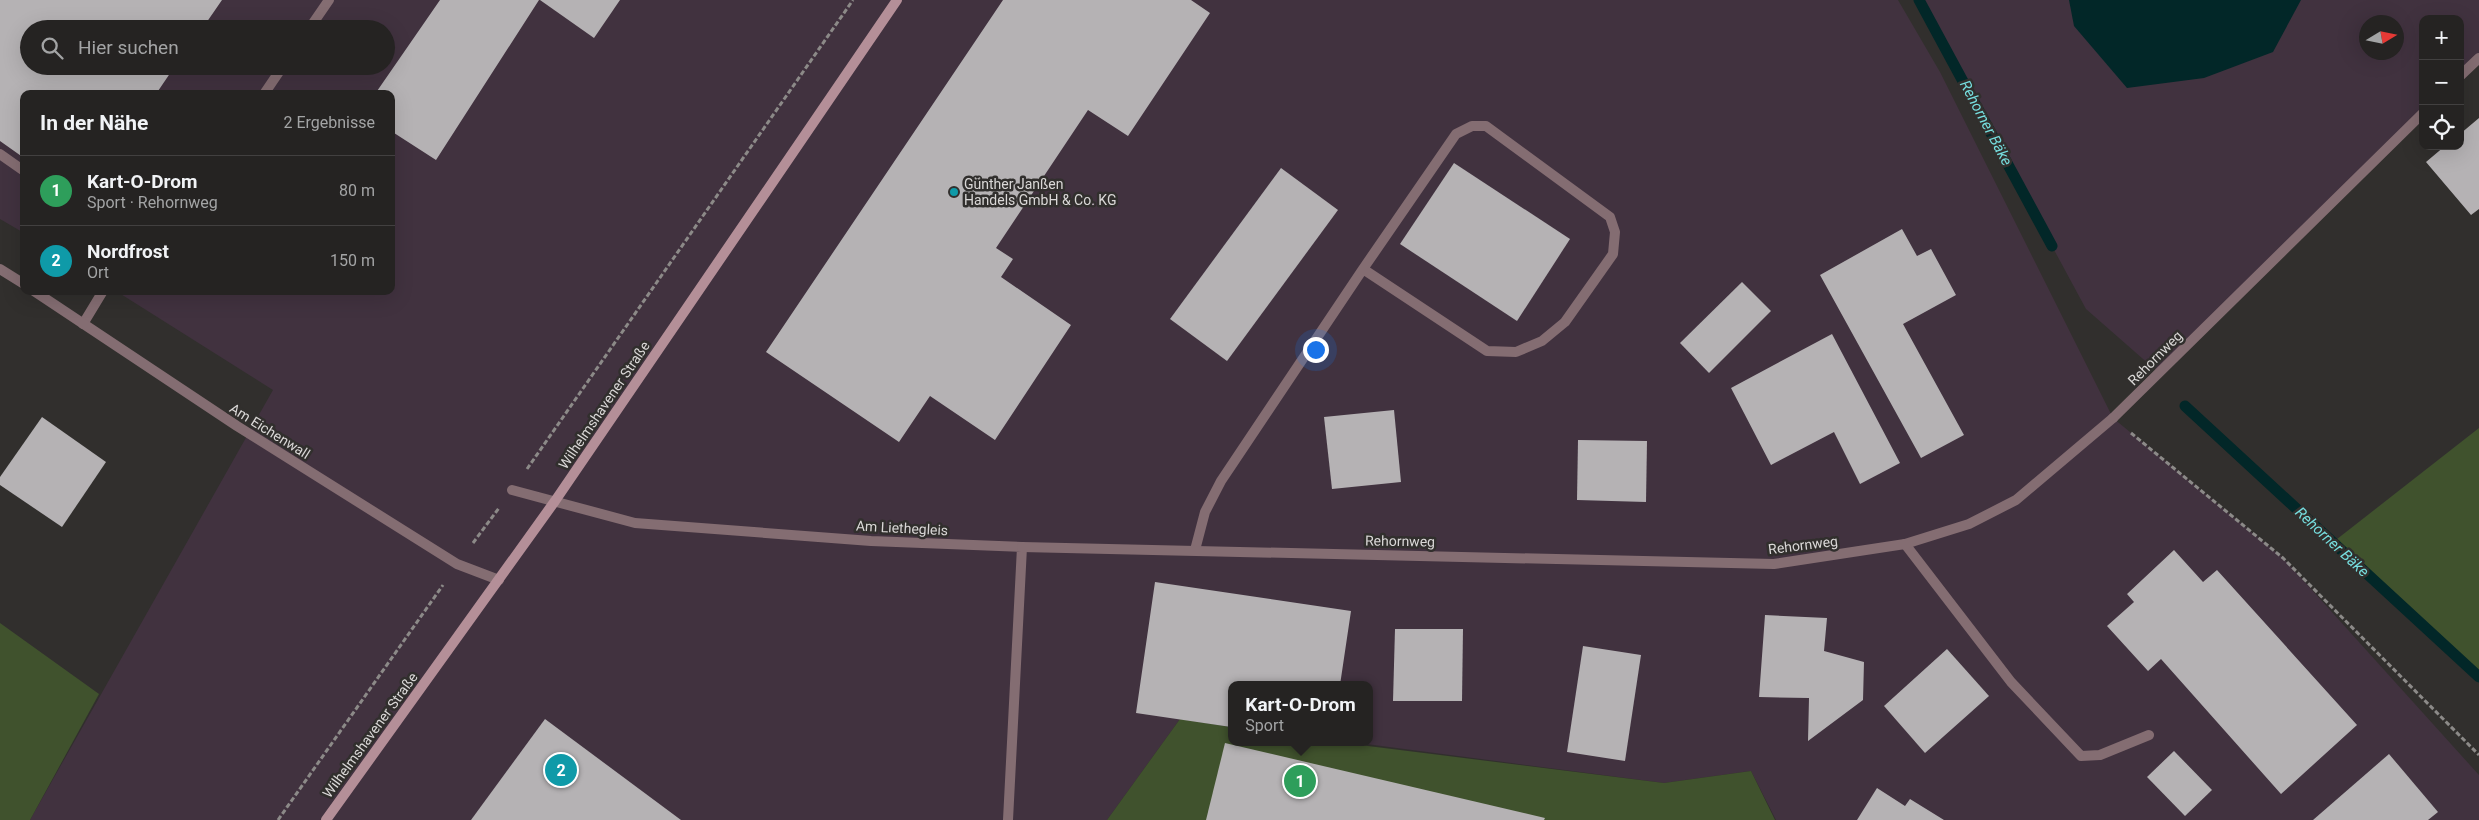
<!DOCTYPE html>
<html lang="de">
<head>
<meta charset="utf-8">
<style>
	:root { --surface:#252322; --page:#2d2b2a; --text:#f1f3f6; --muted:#a3a4a5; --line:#424040; --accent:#0b8043 }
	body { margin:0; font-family:Roboto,sans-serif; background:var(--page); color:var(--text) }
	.controls { position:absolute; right:15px; top:15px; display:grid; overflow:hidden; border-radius:10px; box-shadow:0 5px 20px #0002 }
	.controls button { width:45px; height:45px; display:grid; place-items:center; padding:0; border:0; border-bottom:1px solid var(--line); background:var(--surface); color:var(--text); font:25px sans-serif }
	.compass { position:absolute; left:2359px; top:15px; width:45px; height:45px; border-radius:50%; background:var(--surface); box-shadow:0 5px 20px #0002; rotate:80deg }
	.you { position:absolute; left:1315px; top:349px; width:18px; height:18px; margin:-12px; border:4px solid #fff; border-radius:50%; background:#1a73e8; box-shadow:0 0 0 8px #1a73e833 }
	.badge { display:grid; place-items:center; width:32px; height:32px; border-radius:50%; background:var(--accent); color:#fff; font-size:16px; font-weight:700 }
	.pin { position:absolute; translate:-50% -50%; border:2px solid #fff; box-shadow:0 1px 5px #0006 }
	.popup { position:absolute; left:1228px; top:681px; width:145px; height:65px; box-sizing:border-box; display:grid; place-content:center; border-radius:10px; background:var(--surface); filter:drop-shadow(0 1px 4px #0005); font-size:16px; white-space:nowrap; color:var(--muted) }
	.popup b { font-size:19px; color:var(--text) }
	.popup::after { content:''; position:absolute; left:50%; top:100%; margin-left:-10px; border:10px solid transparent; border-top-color:var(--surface) }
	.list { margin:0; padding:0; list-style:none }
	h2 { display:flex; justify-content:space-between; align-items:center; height:65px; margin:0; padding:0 20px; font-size:21px }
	h2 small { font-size:16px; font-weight:400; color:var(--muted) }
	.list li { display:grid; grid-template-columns:32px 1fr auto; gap:15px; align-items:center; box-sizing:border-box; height:70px; padding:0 20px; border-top:1px solid var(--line) }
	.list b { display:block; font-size:19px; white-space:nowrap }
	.list p { margin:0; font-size:16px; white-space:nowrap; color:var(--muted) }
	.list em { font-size:16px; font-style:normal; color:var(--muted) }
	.icon { flex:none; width:28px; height:28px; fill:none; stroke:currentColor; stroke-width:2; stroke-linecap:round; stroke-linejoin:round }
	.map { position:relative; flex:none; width:2479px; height:820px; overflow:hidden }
	.search { position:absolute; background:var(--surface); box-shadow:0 5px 20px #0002; left:20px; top:20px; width:375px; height:55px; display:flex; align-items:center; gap:12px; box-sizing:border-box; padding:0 18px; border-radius:28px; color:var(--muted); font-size:19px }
	.panel { position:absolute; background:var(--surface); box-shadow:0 5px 20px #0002; left:20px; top:90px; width:375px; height:205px; border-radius:10px }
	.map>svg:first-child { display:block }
</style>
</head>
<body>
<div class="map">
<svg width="2479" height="820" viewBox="0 0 2479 820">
	<rect width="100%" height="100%" fill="#312f2d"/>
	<!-- industrial -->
	<g fill="#41323f" fill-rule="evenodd">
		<path d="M0 0H1898L1940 72 2113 418 2283 558 2479 775V820H1776L1751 771 1664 783 1351 742H1369V685H1231V726L1180 719 1107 820H30L273 390 116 291H391V94H24V233L0 219ZM29 29H386V66H29Z"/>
		<path d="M1919 0H2479V58L2460 76V19H2423V113L2159 373 2086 309ZM2366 22H2396V52H2366Z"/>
	</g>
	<!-- green -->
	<g fill="#40522d">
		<polygon points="2479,428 2479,677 2332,543"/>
		<polygon points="0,623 99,694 30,820 0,820"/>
		<polygon points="1180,719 1231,727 1231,742 1336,742 1664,783 1751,771 1775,820 1107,820"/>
	</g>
	<!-- water -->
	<polygon fill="#022728" points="2069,0 2301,0 2273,52 2204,78 2127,88 2074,26"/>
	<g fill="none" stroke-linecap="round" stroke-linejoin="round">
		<!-- stream -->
		<g stroke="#022728" stroke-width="11">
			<polyline points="1919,0 2052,246"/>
			<polyline points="2185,406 2479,677"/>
		</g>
	</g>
	<!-- building -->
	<g fill="#b5b2b4">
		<polygon points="0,0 222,0 202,29 29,29 29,66 175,66 156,94 24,94 24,158 0,141"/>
		<polygon points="440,0 539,0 436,160 391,131 391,94 375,94"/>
		<polygon points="540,0 620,0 594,38"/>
		<polygon points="1003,0 1191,0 1210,13 1128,136 1088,110 996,248 1013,259 1001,277 1071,325 995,440 930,396 899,442 766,352"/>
		<polygon points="2479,118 2479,209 2471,215 2426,162 2445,146 2460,146 2460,134"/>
		<polygon points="1454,163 1570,239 1517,321 1400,244"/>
		<polygon points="1281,168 1338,210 1227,361 1170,319"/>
		<polygon points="1902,229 1917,256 1931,249 1956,295 1903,324 1964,435 1921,458 1820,275"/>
		<polygon points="1742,282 1771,311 1709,373 1680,343"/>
		<polygon points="1832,334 1900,463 1860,484 1834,432 1771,465 1731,388"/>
		<polygon points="1394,410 1401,482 1332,489 1324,417"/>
		<polygon points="42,417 106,462 62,527 0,485 0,477"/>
		<polygon points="1578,440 1647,441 1646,502 1577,500"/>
		<polygon points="2174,550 2203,582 2217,570 2357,725 2281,794 2161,659 2148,671 2107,626 2134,602 2127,594"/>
		<polygon points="1155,582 1351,611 1340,685 1231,685 1231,727 1136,713"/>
		<polygon points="1765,615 1827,618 1824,651 1864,662 1863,700 1808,741 1809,698 1759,697"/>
		<polygon points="1395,629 1463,629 1462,701 1393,701"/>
		<polygon points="1583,646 1641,655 1625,761 1567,752"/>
		<polygon points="1947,649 1989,696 1925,753 1884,706"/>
		<polygon points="545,719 681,820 471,820"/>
		<polygon points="1225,743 1545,818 1544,820 1206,820"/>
		<polygon points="2174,751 2212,790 2185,816 2147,777"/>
		<polygon points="2389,754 2438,812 2428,820 2313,820"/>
		<polygon points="1877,788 1905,806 1910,799 1944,820 1857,820"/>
	</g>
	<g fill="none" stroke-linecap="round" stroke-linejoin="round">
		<!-- path -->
		<g stroke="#8c8a88" stroke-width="3" stroke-dasharray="5 2.5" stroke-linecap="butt">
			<polyline points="2131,433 2283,558 2479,755"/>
			<polyline points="527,469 853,0"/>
			<polyline points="473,543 499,508"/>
			<polyline points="278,820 443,585"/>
		</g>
		<!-- lane -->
		<g stroke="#846d72" stroke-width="10">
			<polyline points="309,29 329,0"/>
			<polyline points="2460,76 2479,58"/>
			<polyline points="264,94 283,66"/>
			<polyline points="0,154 24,171"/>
			<polyline points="83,324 103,291"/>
			<polyline points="2113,418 2423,113"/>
			<polyline points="1905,544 2011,682 2081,756 2100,755 2149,735"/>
			<polyline points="1195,550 1205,512 1221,481 1363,269 1487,351 1516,352 1542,341 1565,322 1613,254 1615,232 1610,217 1486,126 1472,126 1456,134 1363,269"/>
		</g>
		<!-- street -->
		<g stroke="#846d72" stroke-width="10">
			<polyline points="0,269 24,284"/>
			<polyline points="34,291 237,426 457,564 499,580"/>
			<polyline points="512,490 635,523 871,541 1022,547 1008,820"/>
			<polyline points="1022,547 1774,564 1905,544 1969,524 2016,500 2113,418"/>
		</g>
		<!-- secondary -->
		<polyline stroke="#b48f98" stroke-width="10" points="326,820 555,501 897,0"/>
	</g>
	<!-- markers -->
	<circle fill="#0f9aa8" stroke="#312f2d" stroke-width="2" cx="954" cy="192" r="5"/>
	<g text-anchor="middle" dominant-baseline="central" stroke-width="5" stroke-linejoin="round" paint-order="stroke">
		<!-- poi labels -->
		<g font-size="14" fill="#dad8d7" stroke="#312f2d" text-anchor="start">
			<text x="964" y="184">Günther Janßen<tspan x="964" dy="16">Handels GmbH &amp; Co. KG</tspan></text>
		</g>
		<!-- street labels -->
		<g font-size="14" fill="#dad8d7" stroke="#312f2d">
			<text transform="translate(2155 358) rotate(-45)">Rehornweg</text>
			<text transform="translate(604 405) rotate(-56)">Wilhelmshavener Straße</text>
			<text transform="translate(270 431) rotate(32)">Am Eichenwall</text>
			<text transform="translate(902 528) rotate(3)">Am Liethegleis</text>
			<text transform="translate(1400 541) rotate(1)">Rehornweg</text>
			<text transform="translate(1803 545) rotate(-7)">Rehornweg</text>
			<text transform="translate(370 735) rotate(-54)">Wilhelmshavener Straße</text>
		</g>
		<!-- water labels -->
		<g font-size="15" font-style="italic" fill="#76dedf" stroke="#312f2d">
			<text transform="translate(1986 123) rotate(62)">Rehorner Bäke</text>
			<text transform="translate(2332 542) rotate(43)">Rehorner Bäke</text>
		</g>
	</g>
</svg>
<div class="controls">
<button>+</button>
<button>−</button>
<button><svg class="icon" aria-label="locate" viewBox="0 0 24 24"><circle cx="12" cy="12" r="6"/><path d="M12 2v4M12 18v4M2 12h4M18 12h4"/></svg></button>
</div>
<svg class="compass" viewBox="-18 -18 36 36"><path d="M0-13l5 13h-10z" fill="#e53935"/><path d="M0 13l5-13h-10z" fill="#a3a4a5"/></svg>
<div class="you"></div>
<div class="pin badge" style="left:1300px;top:781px;background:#2e9e5b">1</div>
<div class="popup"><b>Kart-O-Drom</b>Sport</div>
<div class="pin badge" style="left:561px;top:770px;background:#0f9aa8">2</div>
<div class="search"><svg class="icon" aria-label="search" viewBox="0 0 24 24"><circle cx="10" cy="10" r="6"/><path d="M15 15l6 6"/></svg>Hier suchen</div>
<section class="panel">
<h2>In der Nähe<small>2 Ergebnisse</small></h2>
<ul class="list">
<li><span class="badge" style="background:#2e9e5b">1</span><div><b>Kart-O-Drom</b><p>Sport · Rehornweg</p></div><em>80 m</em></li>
<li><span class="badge" style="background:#0f9aa8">2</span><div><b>Nordfrost</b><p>Ort</p></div><em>150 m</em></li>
</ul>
</section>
</div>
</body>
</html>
